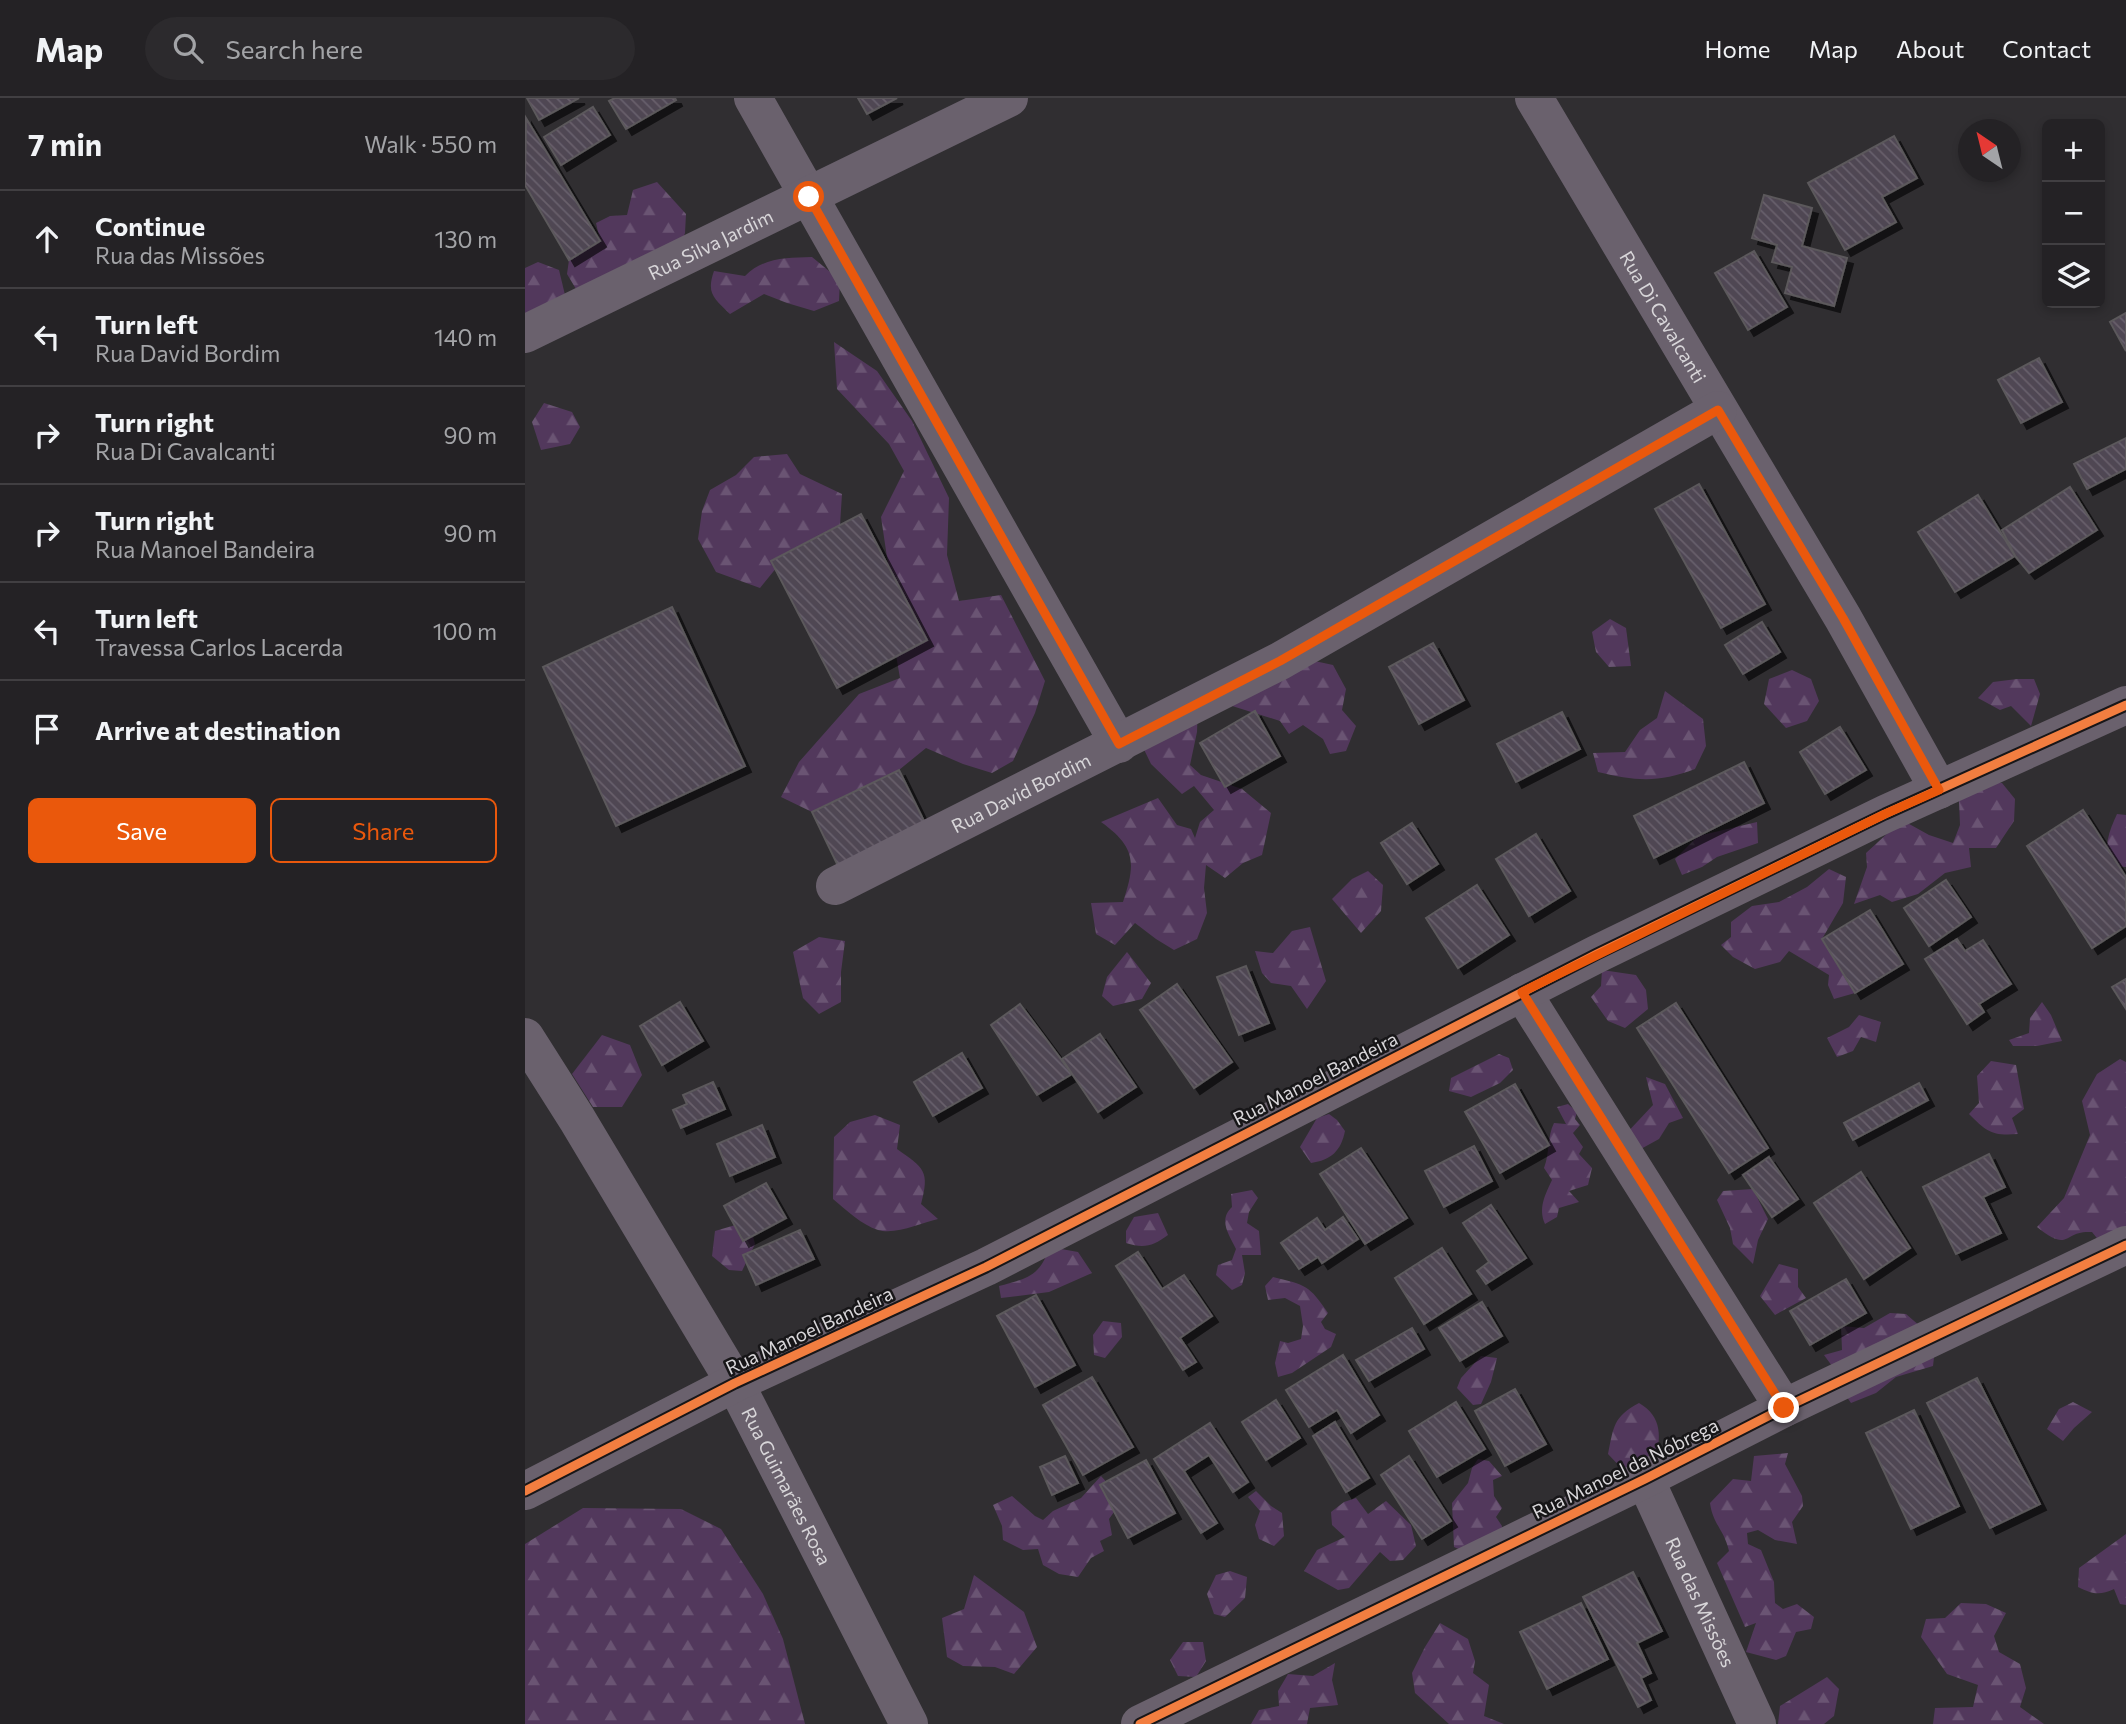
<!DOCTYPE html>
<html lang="en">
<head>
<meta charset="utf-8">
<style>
	:root { --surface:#242225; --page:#2c2a2d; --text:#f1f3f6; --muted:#a3a4a7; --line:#413f42; --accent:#ea580c }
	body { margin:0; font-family:Commissioner,sans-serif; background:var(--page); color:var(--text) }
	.controls { position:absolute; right:21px; top:21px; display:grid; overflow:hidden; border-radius:10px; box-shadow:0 4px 10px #0003 }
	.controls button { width:63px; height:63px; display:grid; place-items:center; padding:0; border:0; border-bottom:2px solid var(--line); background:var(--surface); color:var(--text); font:35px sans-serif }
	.compass { position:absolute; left:1433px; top:21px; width:63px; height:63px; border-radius:50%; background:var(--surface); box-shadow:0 4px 10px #0003; rotate:325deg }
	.stop { position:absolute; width:21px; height:21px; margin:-16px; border:5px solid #ea580c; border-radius:50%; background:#fff }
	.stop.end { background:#ea580c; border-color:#fff; box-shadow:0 2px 7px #0008 }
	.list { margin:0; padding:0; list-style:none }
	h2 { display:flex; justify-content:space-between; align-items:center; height:91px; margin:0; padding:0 28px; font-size:30px }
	h2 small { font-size:23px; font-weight:400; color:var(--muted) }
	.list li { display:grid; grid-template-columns:46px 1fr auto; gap:21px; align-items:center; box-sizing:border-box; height:98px; padding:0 28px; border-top:2px solid var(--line) }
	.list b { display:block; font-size:26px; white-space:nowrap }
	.list p { margin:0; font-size:23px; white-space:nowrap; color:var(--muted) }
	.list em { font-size:23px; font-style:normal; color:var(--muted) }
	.actions { display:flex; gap:14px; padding:21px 28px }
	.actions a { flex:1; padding:16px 0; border:2px solid var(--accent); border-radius:10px; text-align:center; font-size:24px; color:var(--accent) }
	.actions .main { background:var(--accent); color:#fff }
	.icon { flex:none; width:38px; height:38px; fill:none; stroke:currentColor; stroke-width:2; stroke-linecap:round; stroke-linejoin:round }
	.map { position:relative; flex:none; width:1601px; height:1626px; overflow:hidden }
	header { display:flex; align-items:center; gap:42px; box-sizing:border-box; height:98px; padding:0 35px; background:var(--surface); border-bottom:2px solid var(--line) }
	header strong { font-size:33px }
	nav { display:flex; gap:38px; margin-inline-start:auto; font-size:24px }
	.search { width:490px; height:63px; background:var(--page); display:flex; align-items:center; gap:18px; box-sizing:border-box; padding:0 24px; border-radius:38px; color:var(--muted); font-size:26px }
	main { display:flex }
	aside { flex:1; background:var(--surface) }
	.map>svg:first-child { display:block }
</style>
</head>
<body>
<header>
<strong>Map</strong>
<div class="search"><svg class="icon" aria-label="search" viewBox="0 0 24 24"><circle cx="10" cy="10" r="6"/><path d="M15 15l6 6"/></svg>Search here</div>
<nav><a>Home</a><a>Map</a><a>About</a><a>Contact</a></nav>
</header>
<main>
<aside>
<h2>7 min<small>Walk · 550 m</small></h2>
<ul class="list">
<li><svg class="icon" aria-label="ahead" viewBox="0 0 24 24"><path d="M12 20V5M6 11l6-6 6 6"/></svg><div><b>Continue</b><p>Rua das Missões</p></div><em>130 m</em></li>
<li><svg class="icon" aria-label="left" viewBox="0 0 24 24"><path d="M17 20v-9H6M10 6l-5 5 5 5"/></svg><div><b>Turn left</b><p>Rua David Bordim</p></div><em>140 m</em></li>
<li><svg class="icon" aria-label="right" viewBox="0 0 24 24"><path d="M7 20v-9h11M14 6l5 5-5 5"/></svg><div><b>Turn right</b><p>Rua Di Cavalcanti</p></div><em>90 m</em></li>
<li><svg class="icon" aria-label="right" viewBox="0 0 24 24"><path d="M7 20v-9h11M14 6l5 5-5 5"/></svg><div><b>Turn right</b><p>Rua Manoel Bandeira</p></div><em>90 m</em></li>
<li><svg class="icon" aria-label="left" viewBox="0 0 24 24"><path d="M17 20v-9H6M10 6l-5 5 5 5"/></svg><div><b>Turn left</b><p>Travessa Carlos Lacerda</p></div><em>100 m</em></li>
<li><svg class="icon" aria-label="arrive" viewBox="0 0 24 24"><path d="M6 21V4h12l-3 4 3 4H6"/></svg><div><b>Arrive at destination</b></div></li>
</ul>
<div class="actions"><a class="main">Save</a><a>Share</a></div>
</aside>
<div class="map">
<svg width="1601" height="1626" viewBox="0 0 1601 1626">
	<defs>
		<pattern id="forest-firs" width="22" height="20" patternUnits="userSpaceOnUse" patternTransform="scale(1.75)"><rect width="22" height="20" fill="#52385c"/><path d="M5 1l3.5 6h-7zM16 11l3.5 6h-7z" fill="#6a5473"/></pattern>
		<pattern id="building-back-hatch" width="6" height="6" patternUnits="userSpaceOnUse" patternTransform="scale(1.75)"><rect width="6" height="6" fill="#4f4653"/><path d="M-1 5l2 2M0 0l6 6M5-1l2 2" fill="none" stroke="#68606b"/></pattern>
		<filter id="shadow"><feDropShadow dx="6" dy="6" stdDeviation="0" flood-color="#0009"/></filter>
	</defs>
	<rect width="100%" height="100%" fill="#302e31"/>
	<!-- forest -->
	<g fill="url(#forest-firs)">
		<polygon points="132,84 161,116 160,135 155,149 51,191 42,176 44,162 75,143 71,125 85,118 102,117 108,92"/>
		<path d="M287 159 315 182 314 203 289 213 262 205 239 196 205 216C189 200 181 196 189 173L220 178C239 159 262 160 287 159Z"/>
		<polygon points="13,164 34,172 40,197 0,224 0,170"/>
		<polygon points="309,244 352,273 387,323 424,400 422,457 434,503 476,497 520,583 510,615 488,663 467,675 438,666 401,650 374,672 287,714 256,699 274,664 334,596 375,580 363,511 363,466 356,419 379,373 364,346 312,291"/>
		<polygon points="19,305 47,314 55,329 45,346 16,352 7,324"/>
		<polygon points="262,356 275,376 317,396 315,427 299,450 265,453 235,490 191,474 173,441 177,413 185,392 211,377 229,359"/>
		<polygon points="1085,521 1101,530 1106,568 1084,569 1071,554 1067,534"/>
		<polygon points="785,562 808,567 821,591 817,612 831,628 821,653 805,656 798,641 778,627 764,636 755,623 704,607"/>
		<polygon points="1267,572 1286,581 1294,603 1282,623 1261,630 1239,606 1244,581"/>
		<polygon points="1492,581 1509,581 1515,596 1506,628 1486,608 1475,612 1453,600 1468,584"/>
		<path d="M1140 593 1178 621 1181 648 1170 671C1134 685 1110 683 1073 674L1068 655 1100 654 1115 632 1132 620Z"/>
		<path d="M673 605 672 634 665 667 676 677 717 691 746 715 737 757 718 765 700 780 681 767 679 790 682 815 672 841 649 852 631 841 610 825 590 847 571 836 566 805 598 804C611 765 611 749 576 724L633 700 652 727 666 731 670 740 675 724 689 712 669 688 657 696 626 666 612 637Z"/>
		<polygon points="1454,682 1477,685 1490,701 1489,723 1471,750 1444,750 1446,769 1420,775 1393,796 1367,804 1355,797 1329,806 1342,769 1341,755 1377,722 1404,737 1428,745 1435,727 1434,703"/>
		<path d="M1592 716 1601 717V769L1584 768C1578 750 1584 733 1592 716Z"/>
		<polygon points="1232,724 1233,745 1192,759 1177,769 1157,777 1150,761 1173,738"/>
		<polygon points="1304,771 1321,779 1318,805 1297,841 1330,895 1309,901 1303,887 1304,877 1264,853 1255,864 1230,871 1208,859 1196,847 1206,839 1206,824 1227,808 1254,804 1282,789"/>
		<polygon points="843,773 858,787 856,813 836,835 807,801 827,781"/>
		<polygon points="785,829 801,883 782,911 766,888 746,885 737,875 730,853 748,855 767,833"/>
		<polygon points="294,839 320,843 316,874 316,904 294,916 278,900 268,854"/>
		<polygon points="602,854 626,885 617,901 588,908 577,898 582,879"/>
		<polygon points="1077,872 1111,877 1121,892 1123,911 1100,930 1083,923 1066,899 1076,888"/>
		<polygon points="1517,904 1526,917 1537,943 1512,948 1488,948 1484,942 1504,935 1505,920"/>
		<polygon points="1334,917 1356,924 1351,944 1336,939 1328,953 1312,959 1302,940 1324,929"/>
		<polygon points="77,937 105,947 117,977 97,1009 68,1009 47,976"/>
		<polygon points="974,956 984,960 988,972 975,985 946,999 924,993 926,980"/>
		<path d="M1595 961 1601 964V1152L1583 1154 1567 1134C1537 1132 1546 1156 1512 1129L1539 1100 1565 1037 1557 1003 1572 976Z"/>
		<path d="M1466 963 1491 967 1499 1011 1487 1020 1493 1036C1467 1038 1462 1034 1444 1016L1454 1005 1452 978Z"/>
		<polygon points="1121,979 1140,986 1158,1020 1144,1025 1134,1041 1114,1052 1098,1039 1128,1007"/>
		<path d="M1043 1006 1052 1014 1050 1021 1055 1027 1048 1035 1058 1049 1054 1056 1067 1070 1063 1087 1044 1093 1054 1104 1034 1110 1032 1119 1020 1126C1013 1110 1020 1097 1027 1082L1019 1070C1025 1055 1022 1039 1029 1025L1041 1026 1032 1009Z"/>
		<path d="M804 1016 812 1022 820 1033C816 1053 806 1062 786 1065L775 1049 792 1020Z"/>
		<path d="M350 1017 375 1027 372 1051C399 1070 405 1073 396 1106L413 1121C396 1125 371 1137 353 1132 337 1127 321 1112 308 1101L309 1039 325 1024Z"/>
		<polygon points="1228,1091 1243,1121 1233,1142 1228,1166 1208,1146 1205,1130 1192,1102 1198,1093"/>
		<path d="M727 1092 733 1100 724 1114 722 1125 734 1133 736 1157H717L720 1175 717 1187 707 1192 691 1177 693 1167 707 1162 711 1151C704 1137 693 1122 707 1109L706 1096Z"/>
		<path d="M633 1115 643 1137C628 1148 619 1151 601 1145V1133L609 1119Z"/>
		<polygon points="224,1123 230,1146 217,1173 204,1172 187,1158 190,1133"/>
		<path d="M525 1149 553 1154 567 1175 524 1194 476 1200 474 1188C503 1180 514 1179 525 1149Z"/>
		<polygon points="1254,1166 1273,1171 1273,1189 1281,1200 1250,1217 1235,1198"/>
		<path d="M748 1179C781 1187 784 1187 803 1215L796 1224 800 1231 811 1236 806 1249 767 1275 753 1279 750 1265 755 1243 763 1245 776 1241 778 1228 775 1208 760 1200 743 1202 740 1188Z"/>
		<polygon points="1365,1215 1381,1216 1411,1242 1408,1268 1371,1279 1351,1295 1326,1305 1308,1279 1307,1268 1299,1257 1317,1252 1316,1228 1339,1230"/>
		<polygon points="578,1223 596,1225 597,1239 580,1260 569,1257 568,1237"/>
		<polygon points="956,1258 972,1260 966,1284 956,1306 948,1307 932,1290 936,1280"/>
		<polygon points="1548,1304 1567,1314 1549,1330 1538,1343 1522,1331 1534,1311"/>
		<path d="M1114 1305C1138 1319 1136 1340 1130 1364L1102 1376 1083 1356C1089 1328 1088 1319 1114 1305Z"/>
		<path d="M1263 1355 1260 1366 1277 1398 1278 1408 1267 1424 1272 1446 1250 1442 1233 1432 1222 1435 1223 1446 1236 1452 1249 1484 1250 1505 1258 1511 1272 1506 1289 1519 1286 1531 1271 1534 1261 1558 1251 1562 1221 1554 1231 1525 1220 1529 1192 1465 1204 1453C1199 1431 1188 1427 1185 1405L1208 1381 1226 1383 1229 1358Z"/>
		<polygon points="953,1361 964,1363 977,1378 968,1382 969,1398 977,1410 971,1419 977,1428 975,1444 947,1457 929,1449 927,1405 943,1385 947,1370"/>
		<polygon points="576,1378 594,1398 589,1414 584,1421 587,1437 575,1443 579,1453 566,1460 553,1479 534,1476 518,1467 513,1451 498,1452 478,1442 477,1428 468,1407 487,1398 510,1418 518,1422 528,1413 556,1400"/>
		<polygon points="731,1393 746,1408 757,1415 759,1438 749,1448 734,1441 730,1427 735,1413 723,1399"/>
		<polygon points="831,1400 843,1416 861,1403 886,1427 891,1448 878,1462 865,1463 855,1454 824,1490 813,1492 779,1473 792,1452 820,1439 807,1427 806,1414 819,1404"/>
		<polygon points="58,1410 156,1411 196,1431 238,1496 258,1541 280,1626 0,1626 0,1446"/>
		<path d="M1601 1436V1507L1595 1506 1589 1491C1574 1498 1568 1496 1553 1489L1554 1470Z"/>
		<polygon points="705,1473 722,1479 720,1500 700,1519 689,1516 682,1496 691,1477"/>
		<polygon points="449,1477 499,1514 512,1549 489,1576 470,1569 438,1568 422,1559 417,1520 439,1511"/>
		<polygon points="1436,1505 1461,1506 1481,1515 1469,1538 1474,1554 1495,1566 1501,1590 1495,1609 1519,1626 1408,1626 1410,1610 1448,1609 1453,1587 1422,1576 1396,1539 1401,1521 1420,1520"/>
		<polygon points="915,1525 943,1541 950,1563 948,1575 964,1587 959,1618 979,1626 924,1626 890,1595 887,1575 900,1549"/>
		<polygon points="658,1544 678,1544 681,1563 671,1579 653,1578 645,1562"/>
		<polygon points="810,1565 807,1582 813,1607 785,1610 782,1626 726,1626 734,1612 754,1608 753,1593 763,1576 788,1578"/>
		<polygon points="1302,1579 1314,1591 1309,1618 1299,1626 1253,1626 1255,1608"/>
	</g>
	<!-- building -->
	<g fill="url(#building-back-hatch)" stroke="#5b595b" stroke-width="2" filter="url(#shadow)">
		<polygon points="2,0 54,0 14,22"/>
		<polygon points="90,0 150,0 151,2 101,31 84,3"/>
		<polygon points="333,0 372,0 342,16"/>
		<polygon points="68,9 85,37 36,67 19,39"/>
		<polygon points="1,20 75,143 44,162 0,87"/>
		<polygon points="1369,38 1392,80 1357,99 1371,124 1320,152 1283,85"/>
		<polygon points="1239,97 1287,110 1277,148 1322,160 1309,208 1260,195 1267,169 1247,164 1252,147 1227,140"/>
		<polygon points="1229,153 1262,209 1223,232 1190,175"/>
		<polygon points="1601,215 1601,253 1585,224"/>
		<polygon points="1514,260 1537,304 1496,325 1473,282"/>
		<polygon points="1601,340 1601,371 1562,391 1549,366"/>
		<polygon points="1174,386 1240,506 1196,530 1130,411"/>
		<polygon points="1545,389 1572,432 1504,475 1490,458 1477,432"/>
		<polygon points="1453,397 1490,458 1430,494 1393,434"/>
		<polygon points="336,416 402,542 312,590 246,463"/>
		<polygon points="147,509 220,668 91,728 18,569"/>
		<polygon points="1237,524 1255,554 1218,576 1200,547"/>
		<polygon points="908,545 939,602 894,626 864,569"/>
		<polygon points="730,613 755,658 700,689 675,645"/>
		<polygon points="1037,614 1055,651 991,684 972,646"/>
		<polygon points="1315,629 1341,672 1300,696 1275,654"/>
		<polygon points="1219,664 1239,705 1129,760 1109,718"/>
		<polygon points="374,672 400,725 313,768 287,714"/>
		<polygon points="1558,712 1601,779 1601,828 1567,850 1502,748"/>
		<polygon points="887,725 913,766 882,786 856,745"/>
		<polygon points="1011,736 1045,793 1004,818 971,761"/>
		<polygon points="1421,782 1446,819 1404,848 1379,810"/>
		<polygon points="952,787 984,837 933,870 901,820"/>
		<polygon points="1345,812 1378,866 1330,895 1297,841"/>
		<polygon points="1432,841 1440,853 1458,842 1486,886 1454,906 1459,914 1442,926 1400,861"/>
		<polygon points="721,868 744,925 714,937 692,879"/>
		<polygon points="1601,881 1601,911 1587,889"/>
		<polygon points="652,886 707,964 669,990 615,912"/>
		<polygon points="155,904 178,943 137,967 115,928"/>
		<polygon points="1151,905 1243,1050 1204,1075 1112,930"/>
		<polygon points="495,906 547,976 512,997 466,927"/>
		<polygon points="575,936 611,989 573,1014 537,961"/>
		<polygon points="437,955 457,990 408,1018 389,984"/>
		<polygon points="188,984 200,1011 156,1030 148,1012 162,1006 158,997"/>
		<polygon points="1394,985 1403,1002 1328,1042 1319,1025"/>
		<polygon points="990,986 1024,1047 975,1075 940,1014"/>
		<polygon points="237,1027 250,1059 205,1078 192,1046"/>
		<polygon points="949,1048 967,1083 919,1109 900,1073"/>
		<polygon points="836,1050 882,1120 840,1146 795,1076"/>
		<polygon points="1464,1056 1480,1089 1458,1099 1476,1135 1431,1156 1398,1089"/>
		<polygon points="1244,1059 1273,1101 1247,1119 1218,1077"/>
		<polygon points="1336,1074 1385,1150 1339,1181 1289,1105"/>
		<polygon points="241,1085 261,1120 218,1143 199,1108"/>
		<polygon points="966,1107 1001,1160 961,1186 952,1173 964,1164 938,1125"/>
		<polygon points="818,1119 833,1141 797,1165 793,1159 774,1171 756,1145 792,1120 800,1132"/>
		<polygon points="275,1132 289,1161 231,1187 218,1157"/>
		<polygon points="917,1150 946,1196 899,1226 870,1180"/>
		<polygon points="613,1154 637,1191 659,1177 687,1218 655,1240 671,1264 658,1272 591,1168"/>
		<polygon points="1321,1181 1341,1215 1285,1247 1265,1213"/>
		<polygon points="511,1197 550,1267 510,1289 472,1218"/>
		<polygon points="957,1204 977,1238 935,1263 914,1230"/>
		<polygon points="887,1230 899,1251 844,1283 831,1262"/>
		<polygon points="818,1257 854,1317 826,1335 812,1312 784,1329 761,1292"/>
		<polygon points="567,1279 608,1349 558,1377 518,1307"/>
		<polygon points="1452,1280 1515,1406 1465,1430 1402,1305"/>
		<polygon points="990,1291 1021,1346 980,1368 950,1313"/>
		<polygon points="751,1302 775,1340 741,1362 717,1324"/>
		<polygon points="931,1304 960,1351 912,1379 884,1333"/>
		<polygon points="1389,1312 1434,1408 1386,1431 1341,1335"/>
		<polygon points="810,1324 844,1380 821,1394 788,1338"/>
		<polygon points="685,1325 723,1384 708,1394 684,1357 659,1373 692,1425 676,1435 629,1361"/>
		<polygon points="540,1358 553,1385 527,1397 515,1369"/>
		<polygon points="884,1358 926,1423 897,1441 856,1377"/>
		<polygon points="621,1362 650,1415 603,1440 575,1387"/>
		<polygon points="1108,1474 1137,1533 1112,1545 1126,1575 1116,1580 1126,1602 1113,1609 1058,1499"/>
		<polygon points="1056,1505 1083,1561 1022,1591 995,1534"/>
	</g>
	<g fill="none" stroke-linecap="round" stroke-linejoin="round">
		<!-- minor -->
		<g stroke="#6a616d" stroke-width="38">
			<polyline points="228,0 594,646"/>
			<path id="s1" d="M1009 0 1318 520 1414 692"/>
			<path id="s2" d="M0 236 484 0"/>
			<path id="s3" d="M310 788 755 563 1193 312"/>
			<polyline points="997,894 1259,1310"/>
			<path id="s4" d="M0 939 52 1021 210 1285 384 1626"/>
			<path id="s5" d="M1120 1381 1232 1626"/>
			<polyline points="0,1393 210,1285 461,1169 1072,856 1360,716 1601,607"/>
			<polyline points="615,1626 1120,1381 1259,1310 1601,1147"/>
		</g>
		<defs>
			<g id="cycleway">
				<polyline points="0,1393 210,1285 461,1169 1072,856 1360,716 1601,607"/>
				<polyline points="615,1626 1120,1381 1259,1310 1601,1147"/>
			</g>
		</defs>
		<!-- cycleway casing -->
		<use href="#cycleway" stroke="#171618" stroke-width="13"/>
		<!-- cycleway -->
		<use href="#cycleway" stroke="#f27e40" stroke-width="9"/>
	</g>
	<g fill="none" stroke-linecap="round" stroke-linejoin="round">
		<!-- route -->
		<polyline stroke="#ea580c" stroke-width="9" points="284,99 594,646 755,563 1193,312 1318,520 1414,692 1360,716 997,894 1259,1310"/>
	</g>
	<g text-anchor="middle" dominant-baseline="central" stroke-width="5" stroke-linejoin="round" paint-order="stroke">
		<!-- street labels -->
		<g font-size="19" fill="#d8d6d9" stroke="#171618">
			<text stroke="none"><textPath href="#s2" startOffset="206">Rua Silva Jardim</textPath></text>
			<text stroke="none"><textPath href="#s1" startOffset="254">Rua Di Cavalcanti</textPath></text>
			<text stroke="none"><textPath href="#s3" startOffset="208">Rua David Bordim</textPath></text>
			<text transform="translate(790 980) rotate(-27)">Rua Manoel Bandeira</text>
			<text transform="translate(284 1232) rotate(-25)">Rua Manoel Bandeira</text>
			<text transform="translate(1100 1370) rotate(-26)">Rua Manoel da Nóbrega</text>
			<text stroke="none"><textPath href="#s4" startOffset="520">Rua Guimarães Rosa</textPath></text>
			<text stroke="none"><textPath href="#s5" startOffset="135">Rua das Missões</textPath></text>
		</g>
	</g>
</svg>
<div class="controls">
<button>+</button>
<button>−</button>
<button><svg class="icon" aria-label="layers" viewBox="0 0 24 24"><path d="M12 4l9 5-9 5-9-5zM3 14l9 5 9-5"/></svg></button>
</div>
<svg class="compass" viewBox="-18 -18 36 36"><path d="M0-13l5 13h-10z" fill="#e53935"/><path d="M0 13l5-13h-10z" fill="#a3a4a7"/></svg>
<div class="stop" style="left:284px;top:99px"></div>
<div class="stop end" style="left:1259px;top:1310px"></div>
</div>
</main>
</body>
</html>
